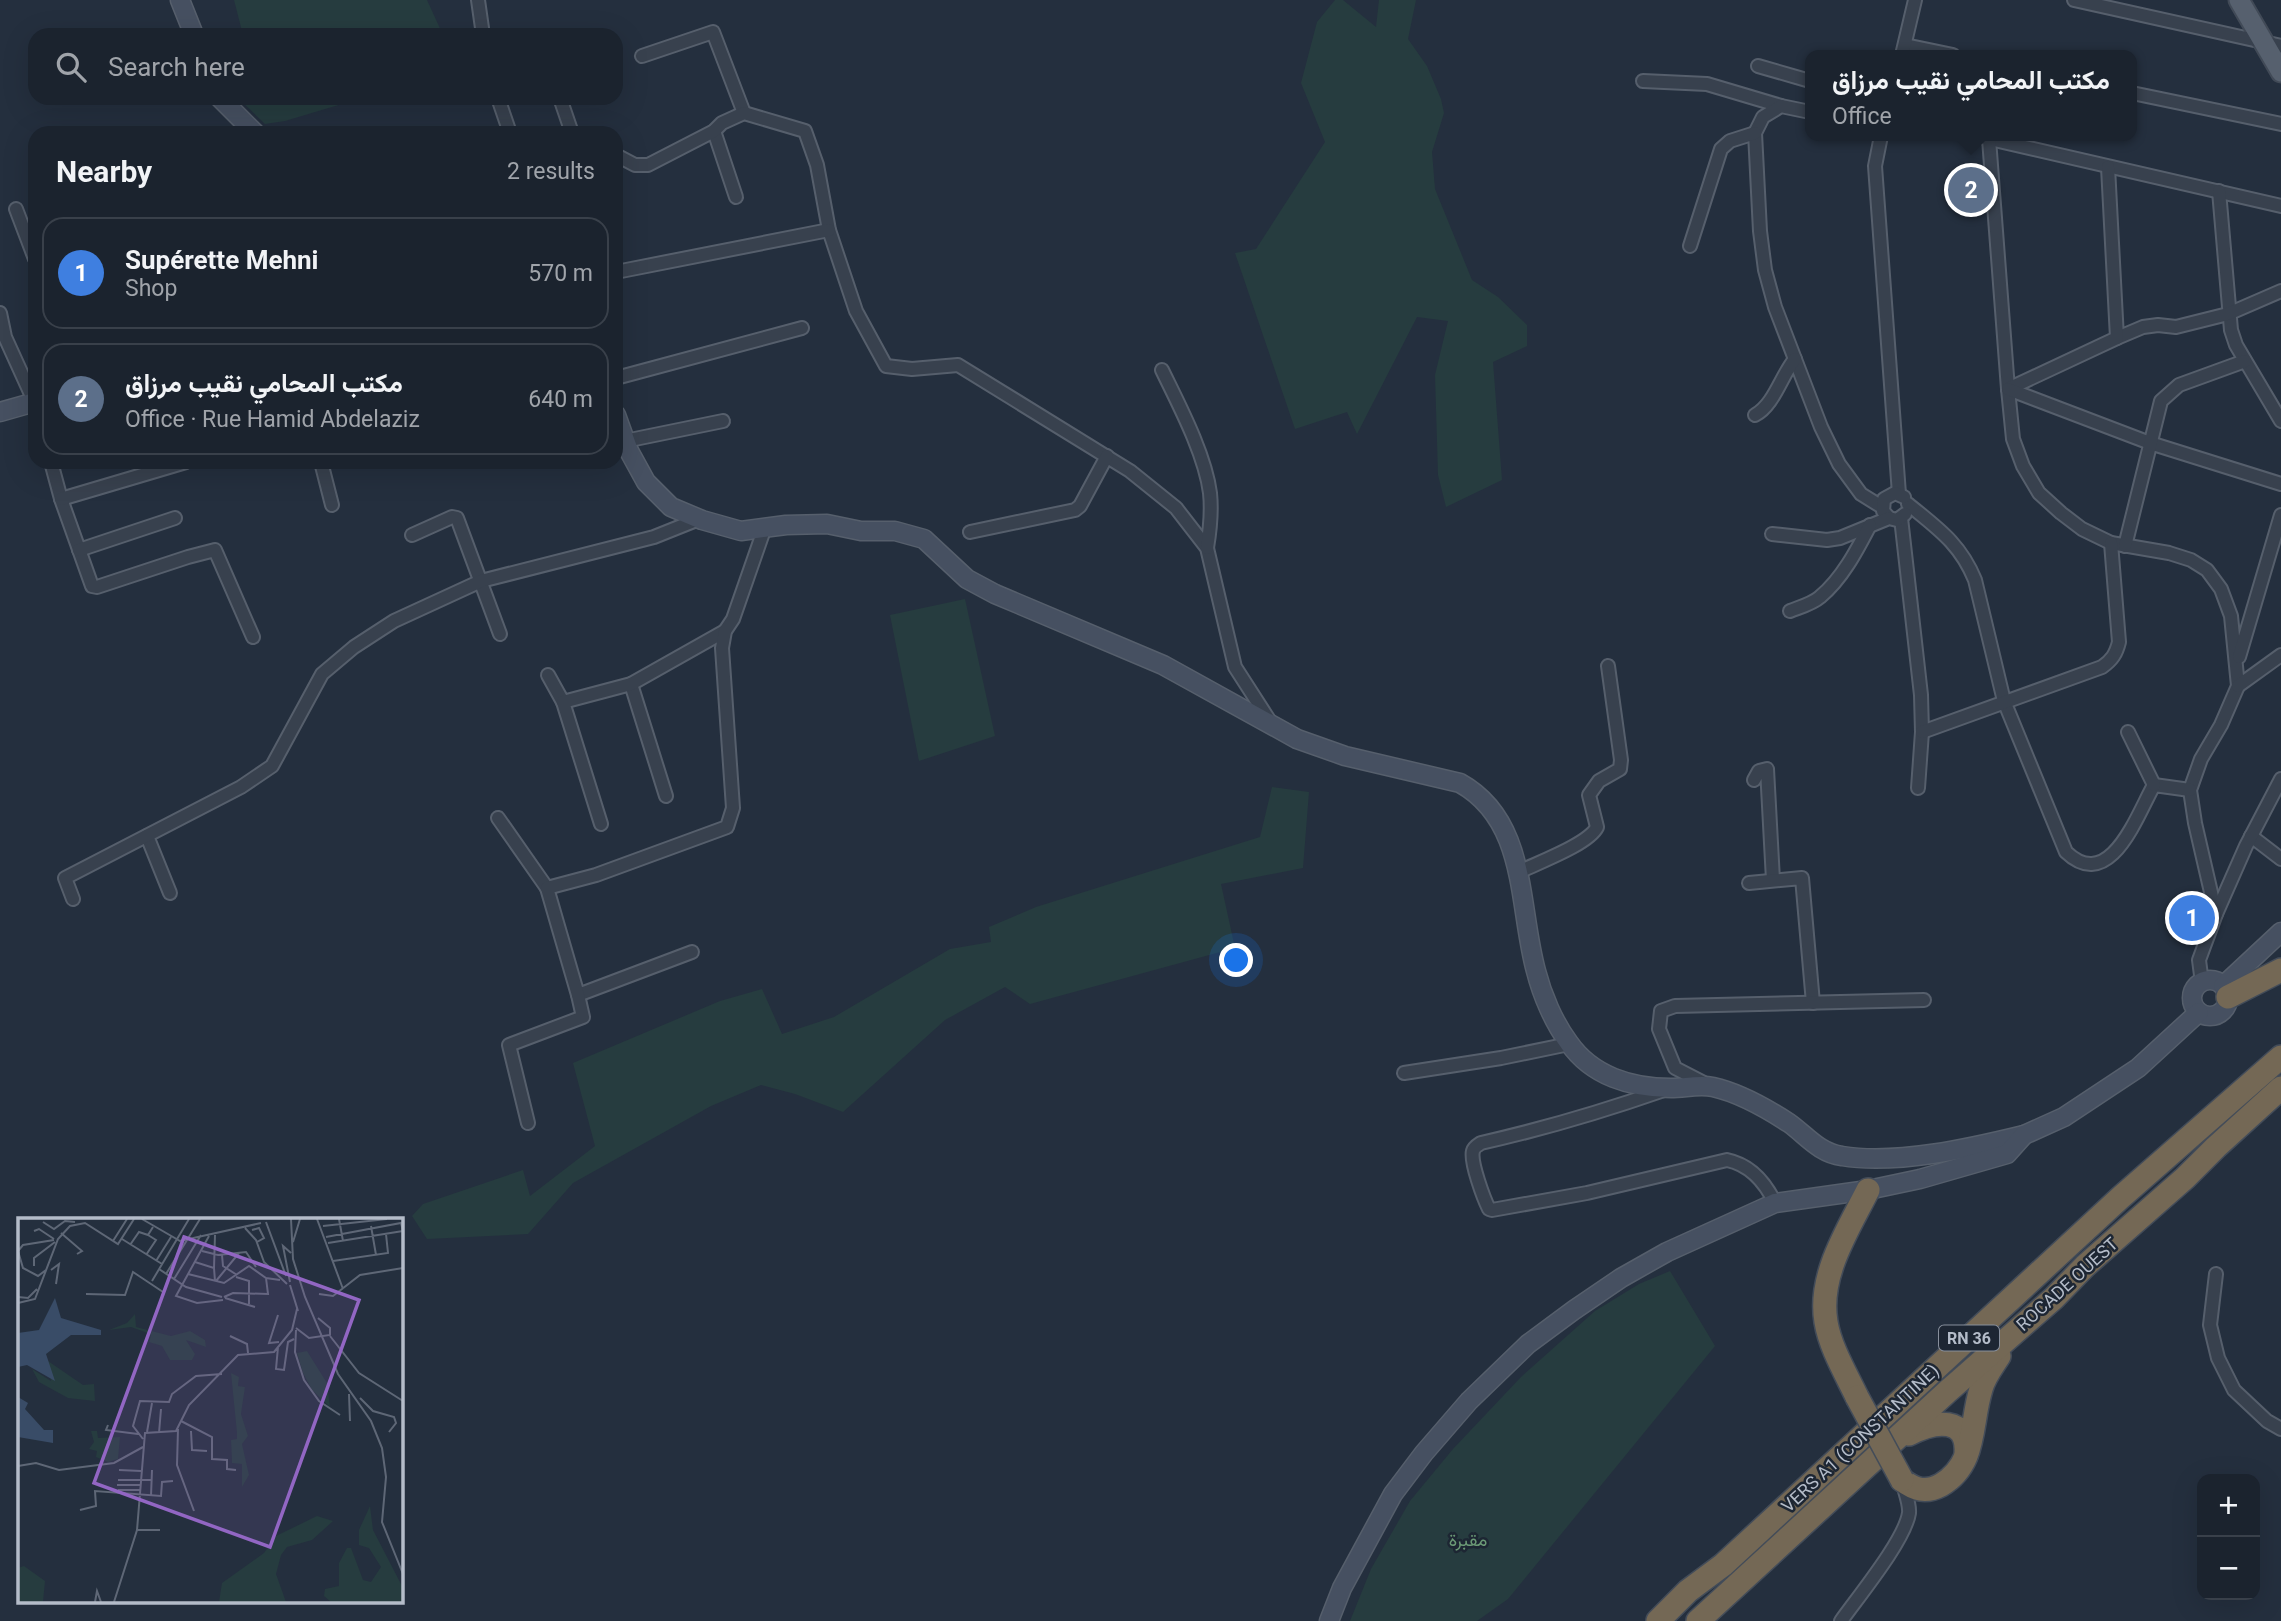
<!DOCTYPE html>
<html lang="en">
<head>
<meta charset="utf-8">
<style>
	:root { --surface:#1b232e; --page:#282f3a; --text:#f1f3f6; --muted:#a0a4aa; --line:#39404a; --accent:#1a73e8 }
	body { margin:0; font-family:Roboto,Vazirmatn,sans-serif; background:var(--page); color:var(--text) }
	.controls { position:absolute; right:21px; bottom:21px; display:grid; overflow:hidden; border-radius:14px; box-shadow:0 7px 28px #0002 }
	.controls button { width:63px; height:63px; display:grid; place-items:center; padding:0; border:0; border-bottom:2px solid var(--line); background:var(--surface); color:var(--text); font:35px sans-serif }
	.you { position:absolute; left:1237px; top:961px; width:24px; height:24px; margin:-18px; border:5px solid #fff; border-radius:50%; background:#1a73e8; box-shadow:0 0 0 10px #1a73e833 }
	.badge { display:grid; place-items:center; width:46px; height:46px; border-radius:50%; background:var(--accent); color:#fff; font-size:23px; font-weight:700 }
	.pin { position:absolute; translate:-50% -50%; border:4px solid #fff; box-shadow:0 2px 7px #0006 }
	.popup { position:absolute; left:1805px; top:50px; width:332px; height:91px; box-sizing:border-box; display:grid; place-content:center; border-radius:14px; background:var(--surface); filter:drop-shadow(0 2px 5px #0005); font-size:23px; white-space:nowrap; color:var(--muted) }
	.popup b { font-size:26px; color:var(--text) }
	.popup::after { content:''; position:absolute; left:50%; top:100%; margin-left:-14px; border:14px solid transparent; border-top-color:var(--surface) }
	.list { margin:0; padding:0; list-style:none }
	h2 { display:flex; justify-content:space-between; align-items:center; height:91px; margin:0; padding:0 28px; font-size:30px }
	h2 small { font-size:23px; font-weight:400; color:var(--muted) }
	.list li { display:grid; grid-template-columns:46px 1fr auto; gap:21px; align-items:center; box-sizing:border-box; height:112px; margin:0 14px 14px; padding:0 14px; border:2px solid var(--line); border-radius:21px }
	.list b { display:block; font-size:26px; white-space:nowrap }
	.list p { margin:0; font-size:23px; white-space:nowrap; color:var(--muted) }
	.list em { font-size:23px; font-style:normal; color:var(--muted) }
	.icon { flex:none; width:38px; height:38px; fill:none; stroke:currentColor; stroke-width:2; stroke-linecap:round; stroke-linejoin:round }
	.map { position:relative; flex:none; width:2281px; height:1621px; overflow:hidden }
	.search { position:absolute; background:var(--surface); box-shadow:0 7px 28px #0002; left:28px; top:28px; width:595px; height:77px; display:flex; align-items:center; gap:18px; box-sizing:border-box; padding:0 24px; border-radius:21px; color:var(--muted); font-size:26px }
	.panel { position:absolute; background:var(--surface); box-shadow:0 7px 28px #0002; left:28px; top:126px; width:595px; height:343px; border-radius:21px }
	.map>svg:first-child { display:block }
</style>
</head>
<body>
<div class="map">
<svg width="2281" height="1621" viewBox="0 0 2281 1621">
	<rect width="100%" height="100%" fill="#242f3e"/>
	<!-- green -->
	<g fill="#263c3f">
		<polygon points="234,0 427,0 443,35 243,35"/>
		<polygon points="1335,0 1343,0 1376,27 1379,0 1416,0 1408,39 1427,66 1441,99 1444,113 1432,152 1435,189 1472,280 1498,297 1527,325 1527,346 1493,362 1502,480 1446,507 1438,475 1435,375 1448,321 1417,317 1357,434 1347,412 1295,429 1235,253 1256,249 1325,142 1301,83 1317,22"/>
		<polygon points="238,98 362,98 285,121 265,124"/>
		<polygon points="965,599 995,736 919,761 890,615"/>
		<polygon points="1272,787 1309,792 1303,868 1221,884 1235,948 1030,1004 1005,987 945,1020 843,1112 795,1094 761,1085 711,1106 573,1183 528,1234 427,1239 412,1216 423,1204 523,1170 530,1196 595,1146 573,1063 720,1001 762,989 782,1034 834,1017 950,949 991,942 989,927 1036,907 1260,837"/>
		<polygon points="1670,1271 1715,1346 1508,1599 1477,1621 1350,1621 1371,1569 1410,1501 1453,1449 1521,1377 1595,1311 1639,1284"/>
	</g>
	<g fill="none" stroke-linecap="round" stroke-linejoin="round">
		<defs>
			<g id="street">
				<polyline points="478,0 483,35"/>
				<polyline points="2074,0 2281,46"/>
				<polyline points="1905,45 1953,55"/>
				<polyline points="1902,55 1915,0"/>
				<polyline points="642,56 713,32 744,113"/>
				<polyline points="1758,66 1810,81"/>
				<polyline points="1643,81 1707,84 1781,106"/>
				<polyline points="2132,93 2281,124"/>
				<polyline points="498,98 510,133"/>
				<polyline points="560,98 572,133"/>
				<polyline points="1810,112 1781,106 1763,117 1755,133 1760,231 1765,270 1775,307 1821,427 1839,464 1861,494 1882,507"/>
				<polyline points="714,131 736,197"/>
				<polyline points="1881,136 1875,166 1899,494"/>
				<polyline points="1977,136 2281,206"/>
				<polyline points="1989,139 2008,389 2013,439 2023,466 2039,493 2061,513 2082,529 2111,543 2169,553 2191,560 2207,570 2221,589 2231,616 2238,686 2221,725 2201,759 2190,790 2195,823 2216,914"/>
				<polyline points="616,155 635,165 648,165 714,131 722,123 744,113 805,131 817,165 829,230 856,311 886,366 912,369 958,365 1130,471 1176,508 1207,548 1235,667 1271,723"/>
				<polyline points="2219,191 2231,330 2236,345 2281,421"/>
				<polyline points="16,209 35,259"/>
				<polyline points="1690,246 1721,149 1730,141 1755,133"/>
				<polyline points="616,272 829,230"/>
				<polyline points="0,313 5,337 35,403"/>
				<polyline points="2117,338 2143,327 2158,325 2176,327 2228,314 2281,291"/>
				<path d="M1162 370C1179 405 1205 454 1210 493 1212 512 1210 530 1207 548"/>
				<polyline points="616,378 802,328"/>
				<polyline points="2008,389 2117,338 2108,167"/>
				<polyline points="2008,389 2150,443 2281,484"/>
				<path d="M1755 415C1774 405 1781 376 1795 359"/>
				<polyline points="625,441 723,421"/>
				<polyline points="51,462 61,499 92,586 97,587 188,557 215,550 253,637"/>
				<polyline points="321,462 332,505"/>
				<polyline points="61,499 186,462"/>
				<path d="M1908 504C1937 528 1960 543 1975 580L2004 701 2066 852C2110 894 2137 815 2154 785L2190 790"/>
				<polyline points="1889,518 1883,511 1884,499 1895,493 1904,497"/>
				<polyline points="1901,518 1921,695 1922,732 1918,788"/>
				<polyline points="970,532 1075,510 1080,506 1107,456"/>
				<polyline points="1772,534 1827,540 1840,538 1889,518 1897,520 1905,514"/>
				<polyline points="412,535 452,517 457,518 500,634"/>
				<polyline points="2125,546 2161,401 2179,385 2245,361"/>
				<polyline points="79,550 175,518"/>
				<path d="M1790 611C1800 607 1812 604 1820 597 1842 579 1857 550 1870 525"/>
				<polyline points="2239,657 2281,515"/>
				<polyline points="548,675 563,702"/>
				<polyline points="631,684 666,796"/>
				<polyline points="2238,686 2281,655"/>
				<path d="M1922 732 2102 667C2112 660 2116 654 2119 642L2111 543"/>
				<polyline points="2128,732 2154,785"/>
				<polyline points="1754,780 1759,771 1767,769 1773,880"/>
				<polyline points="498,818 547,888"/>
				<polyline points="601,824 563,702 631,684 725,631"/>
				<polyline points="147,836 170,893"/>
				<polyline points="2251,836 2281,859"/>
				<path d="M1519 872C1537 863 1589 844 1597 827L1589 795 1599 781 1620 769 1621 760 1608 666"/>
				<polyline points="1749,883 1802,878 1813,1003"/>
				<polyline points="73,899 65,878 241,787 272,766 322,674 354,647 394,621 481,581 654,537 699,519"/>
				<polyline points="2202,983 2199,960 2216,914 2246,846 2281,779"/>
				<polyline points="578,995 692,952"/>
				<polyline points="1404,1073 1501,1058 1569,1044"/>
				<polyline points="1708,1085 1675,1068 1659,1029 1661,1011 1675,1006 1924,1000"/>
				<path d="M1664 1090C1604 1111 1543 1129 1481 1143 1478 1145 1474 1147 1473 1151 1470 1162 1484 1199 1489 1209L1492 1210 1587 1193 1727 1160C1751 1165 1765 1182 1775 1203"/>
				<polyline points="528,1123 509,1045 583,1017 578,995 547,888 596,875 727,827 733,808 722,648 725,631 733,619 765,527"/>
				<polyline points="2216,1274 2210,1325 2218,1358 2234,1390 2267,1421 2281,1429"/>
				<path d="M1841 1621C1858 1597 1905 1540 1909 1513 1910 1503 1904 1490 1902 1480"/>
			</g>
			<g id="secondary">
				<polyline points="180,0 194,35"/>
				<polyline points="220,98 255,133"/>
				<polyline points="0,412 35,402"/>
				<path d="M616 415 629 451 646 482 671 507 702 520 741 531 786 525 827 524 861 531H895L924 539 967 579 995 594 1163 665 1297 739 1345 756 1460 783C1528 821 1518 906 1536 971 1542 995 1554 1023 1569 1043 1592 1076 1631 1088 1671 1088 1685 1088 1699 1084 1713 1087 1740 1093 1766 1108 1789 1123 1806 1135 1819 1153 1842 1156 1896 1165 1971 1148 2024 1135"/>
				<circle cx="2210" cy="998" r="18"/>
				<polyline points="2223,986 2281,932"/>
				<polyline points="1329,1621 1342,1588 1393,1494 1424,1453 1469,1401 1528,1344 1574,1310 1621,1278 1667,1252 1775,1203 1868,1190 1920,1179 2007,1154 2024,1135 2064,1117 2138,1068 2199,1012"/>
			</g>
			<polyline id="primary" points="2239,0 2281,72"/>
			<g id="highway">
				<polyline points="2228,997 2281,970"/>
				<path d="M1857 1397C1846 1374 1830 1347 1826 1322 1818 1275 1848 1230 1868 1190"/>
				<path d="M1909 1434C1934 1421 1969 1415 1966 1455"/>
				<path d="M1902 1480C1915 1490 1926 1493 1941 1485 1977 1464 1970 1424 1981 1389 1984 1377 1992 1367 1999 1356"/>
				<polyline points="1658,1621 1688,1591 1723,1565 2120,1198 2281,1057"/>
				<polyline points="1698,1621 1948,1391 2054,1298 2085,1266 2185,1178 2216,1147 2281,1088"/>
			</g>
		</defs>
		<!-- street casing -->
		<use href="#street" stroke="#565f6c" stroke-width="16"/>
		<!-- secondary casing -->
		<use href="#secondary" stroke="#565f6c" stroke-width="21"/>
		<!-- primary casing -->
		<use href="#primary" stroke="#414a57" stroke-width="23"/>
		<!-- highway casing -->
		<use href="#highway" stroke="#434c59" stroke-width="26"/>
		<!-- street -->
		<use href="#street" stroke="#38414e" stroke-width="12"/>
		<!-- secondary -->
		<use href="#secondary" stroke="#465061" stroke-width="18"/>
		<!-- primary -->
		<use href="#primary" stroke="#56606e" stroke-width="19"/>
		<!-- highway -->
		<use href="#highway" stroke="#746855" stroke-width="23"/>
		<defs>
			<polyline id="highway-bridge" points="1857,1397 1902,1480"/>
		</defs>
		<!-- highway-bridge casing -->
		<use href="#highway-bridge" stroke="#434c59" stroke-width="26" stroke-linecap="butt"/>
		<!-- highway-bridge -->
		<use href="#highway-bridge" stroke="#746855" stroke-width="23"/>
	</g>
	<g text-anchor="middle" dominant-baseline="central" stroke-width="5" stroke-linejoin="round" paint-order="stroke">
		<!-- shield labels -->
		<rect fill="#1d2633" stroke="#878f9c" stroke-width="2" x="1939" y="1325.5" width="60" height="25" rx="5"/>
		<g font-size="16" font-weight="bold" fill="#b4bcc9">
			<text x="1969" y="1338">RN 36</text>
		</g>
		<!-- street labels -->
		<g font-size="18" fill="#b4bcc9" stroke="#1d2633">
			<text transform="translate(2067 1284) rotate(-42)">ROCADE OUEST</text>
			<text transform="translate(1860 1438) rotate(-43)">VERS A1 (CONSTANTINE)</text>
		</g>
		<!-- park labels -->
		<g font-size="18" fill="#6b9a76" stroke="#1d2633">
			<text x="1468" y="1539">مقبرة</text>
		</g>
	</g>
	<!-- overview -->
	<g transform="translate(18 1218)">
		<rect width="385" height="385" fill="#242f3e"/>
		<path d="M117 96 118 109 153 118 172 113 187 122 188 129 168 122 177 136 174 142H152L144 128 131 124 133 117 127 114 113 109 91 112 109 105ZM289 133 309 165 312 189 294 172 285 155 279 135ZM30 143 65 167 76 166 77 183 50 180 21 164 14 151 33 163ZM213 155 221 159 220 168 227 169 223 196 230 218 224 226 231 257 224 269V246L214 245 213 222 219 221V215ZM73 213H79L80 220 102 219 100 241 90 244 78 239 79 233 71 231 76 224ZM352 288 355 312 385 370V384H313L306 378 307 371 321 368V345L329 330H333L345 362 353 364 363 349 351 330 341 327V312ZM299 298 315 303 294 322 269 329 263 337 258 356 268 384H201L204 365 246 335 258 318ZM6 348 27 363 25 384H0V350Z" fill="#263c3f"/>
		<path d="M37 80 43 100 83 112V117H53L28 136 37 163 9 147 0 149V115L21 112ZM0 179 10 185 7 191 26 212H35V225L0 219Z" fill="#394c67"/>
		<path fill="none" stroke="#5e6776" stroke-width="2" d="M124 1 162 23 243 5M273 1 275 41 287 79 320 156 353 203 364 230 368 259 364 304 385 356M299 1 325 71M321 1 325 23M25 4 36 11 47 3 57 4M248 4 268 58M305 8 369 1M353 8 358 37M227 10 238 22 246 44 269 66M234 12 241 10 246 20 239 24M16 13 21 11 36 21M43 15 64 33 59 36M191 18 158 78 179 85 205 82M308 19 383 5 385 13M104 21 144 46M95 23 109 1M275 24 282 1M310 25 385 13M112 27 121 14 130 17M0 33 5 50 20 58 28 52M0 33 5 27 36 22M184 33 200 37 228 34 238 49M128 37 138 22 130 17 135 9M204 37 205 48 219 57M138 43 153 19M315 43 370 35 368 16M177 44 196 50 197 63M16 48V40L37 24M196 50 197 17M141 51 168 69 204 79M33 52 41 46 38 66M148 56 182 1M170 56 206 65 231 48 248 60 262 62M218 59 231 63V86M156 61 183 17M134 63 171 1M198 63 221 35M272 64 265 28 273 35M272 67 280 93M68 76 107 77 115 54 145 74M301 76 315 78 342 57 385 50M0 79 10 80 19 71M206 79 215 75 250 76 248 60M207 80 237 89M0 85 17 81 40 21 52 8 67 5 100 26 116 1M260 97 251 125 261 124M278 110 291 120 312 117V110L300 100M278 112 277 134 286 162 301 183 322 197M212 118 229 126 230 135M312 118 341 155 385 183M260 129 258 151 266 152 270 124 276 121M331 176 332 203M342 180 355 193 376 199 378 205 371 214M163 203 194 219V241L209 242V251L218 252M90 207 88 212 120 216M160 211 159 247 176 293M173 213 174 232 189 233M129 214 134 185M141 215 143 191M125 221 115 208 122 183 151 184 154 176 178 158 204 156M0 248 18 245 41 252 96 245 125 229M101 252 123 253M100 262H134M99 267H122M100 272H122M133 278 134 252M62 292 78 288 77 273 143 278 144 264 155 263M119 312H142M77 384 79 373 83 384M96 384 119 312 127 215 158 213 171 187 220 137 256 134 274 112 279 91"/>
		<path fill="#9266c3" fill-opacity="0.15" stroke="#9266c3" stroke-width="3.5" d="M166 19 341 82 252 329 76 265Z"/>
		<rect width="385" height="385" fill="none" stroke="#b4bcc9" stroke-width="3.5"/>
	</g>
</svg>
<div class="controls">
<button>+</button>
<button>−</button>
</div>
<div class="you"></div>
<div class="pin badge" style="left:2192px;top:918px;background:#3f7fe0">1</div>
<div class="pin badge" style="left:1971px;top:190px;background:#5c6f8a">2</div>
<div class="popup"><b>مكتب المحامي نقيب مرزاق</b>Office</div>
<div class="search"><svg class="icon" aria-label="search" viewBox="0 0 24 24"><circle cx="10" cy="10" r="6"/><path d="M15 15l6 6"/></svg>Search here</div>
<section class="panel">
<h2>Nearby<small>2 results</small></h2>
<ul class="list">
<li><span class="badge" style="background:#3f7fe0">1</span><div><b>Supérette Mehni</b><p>Shop</p></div><em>570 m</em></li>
<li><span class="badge" style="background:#5c6f8a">2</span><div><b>مكتب المحامي نقيب مرزاق</b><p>Office · Rue Hamid Abdelaziz</p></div><em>640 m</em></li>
</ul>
</section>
</div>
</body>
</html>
